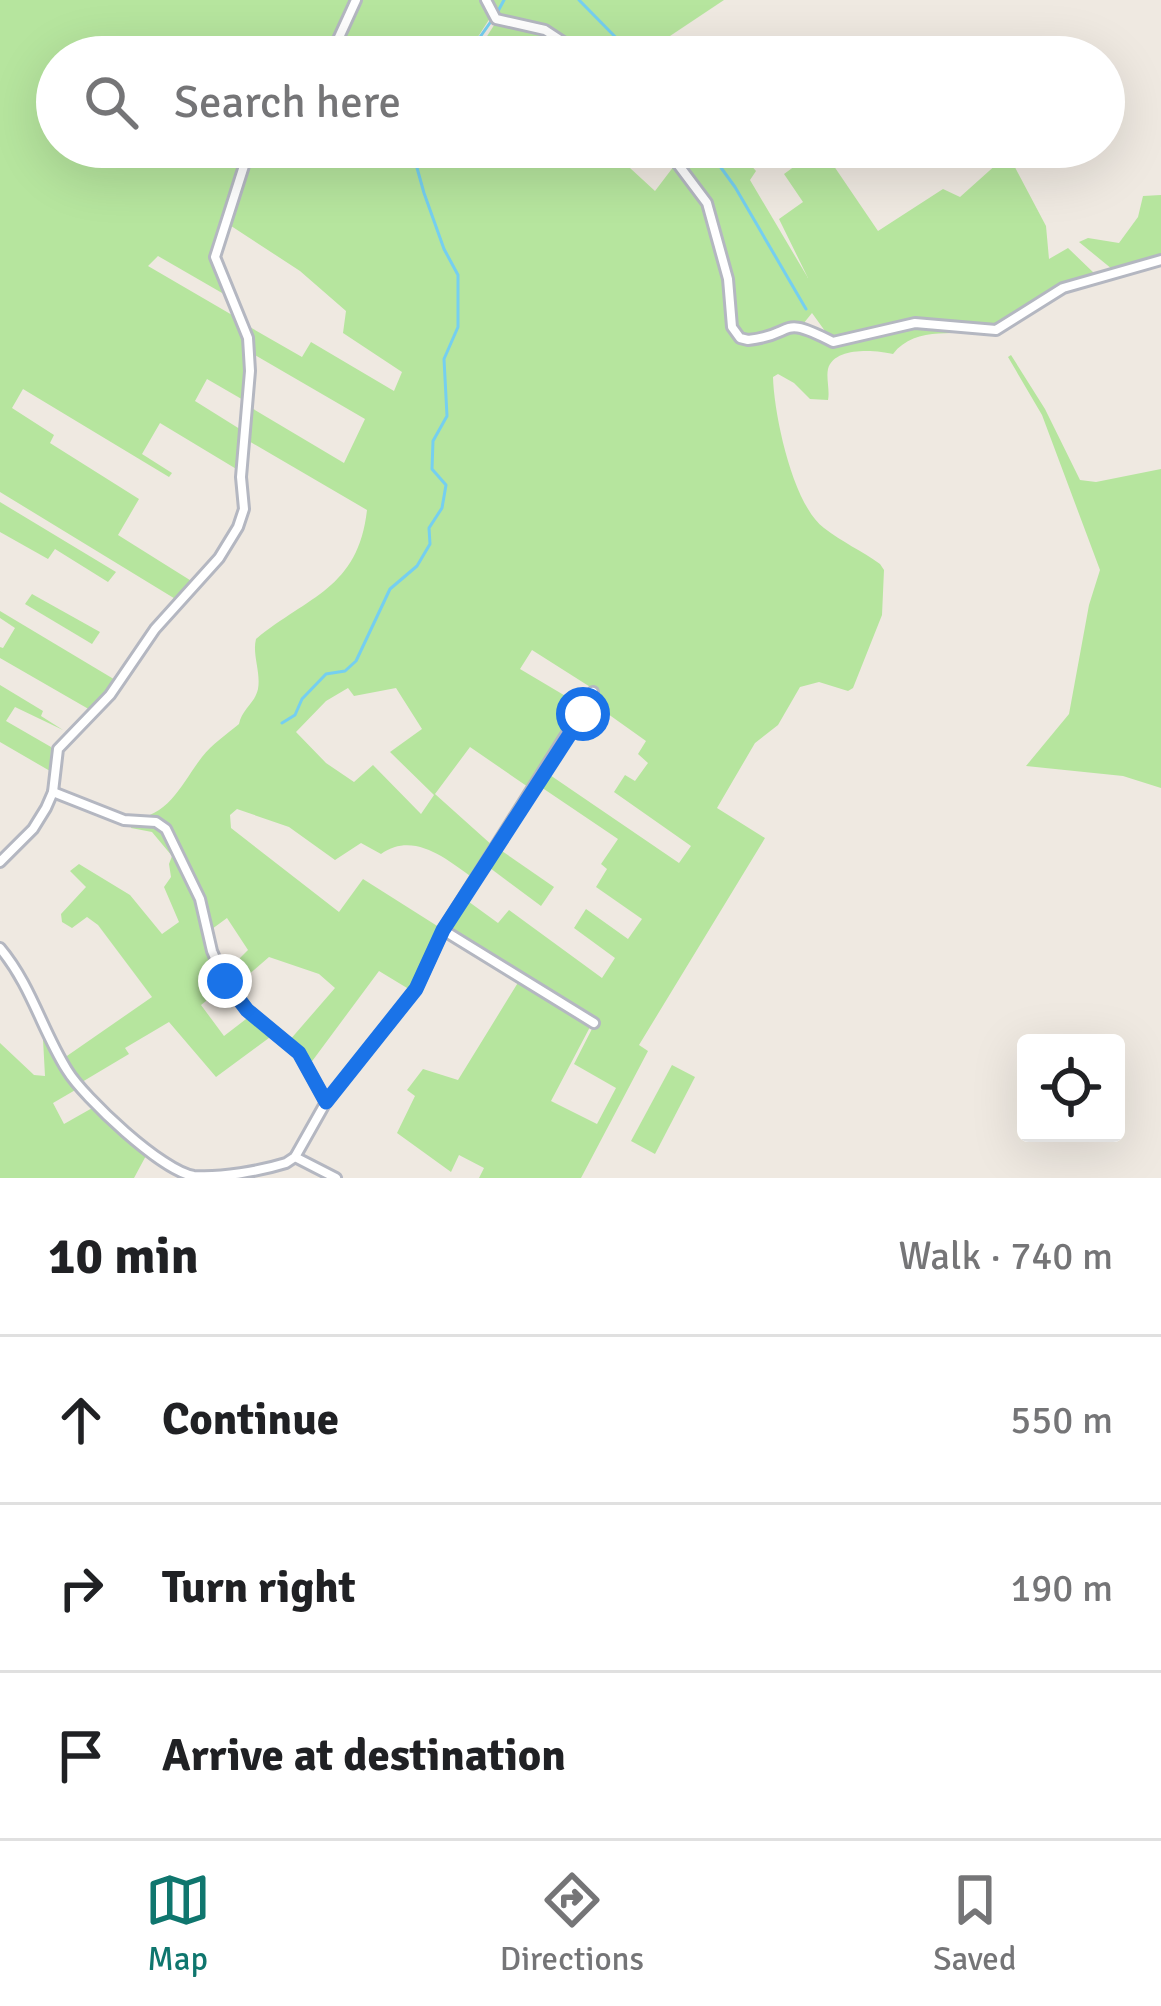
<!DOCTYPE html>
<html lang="en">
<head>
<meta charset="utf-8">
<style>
	:root { --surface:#fff; --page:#f6f6f6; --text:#202124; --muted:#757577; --line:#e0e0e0; --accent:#0f766e }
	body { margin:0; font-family:Signika,sans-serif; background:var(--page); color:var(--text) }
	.controls { position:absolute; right:36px; bottom:36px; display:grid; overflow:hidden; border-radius:12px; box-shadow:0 12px 48px #0002 }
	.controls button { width:108px; height:108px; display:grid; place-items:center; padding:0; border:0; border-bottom:3px solid var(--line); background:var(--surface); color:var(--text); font:60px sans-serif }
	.stop { position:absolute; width:36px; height:36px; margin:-27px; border:9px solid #1a73e8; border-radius:50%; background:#fff }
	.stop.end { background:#1a73e8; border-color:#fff; box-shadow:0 3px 12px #0008 }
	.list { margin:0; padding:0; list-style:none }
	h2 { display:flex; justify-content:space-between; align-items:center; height:156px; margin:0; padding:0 48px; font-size:51px }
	h2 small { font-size:39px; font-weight:400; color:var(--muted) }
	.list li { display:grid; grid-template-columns:78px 1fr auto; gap:36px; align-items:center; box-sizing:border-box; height:168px; padding:0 48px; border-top:3px solid var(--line) }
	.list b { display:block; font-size:45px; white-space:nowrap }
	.list em { font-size:39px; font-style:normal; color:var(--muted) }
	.icon { flex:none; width:66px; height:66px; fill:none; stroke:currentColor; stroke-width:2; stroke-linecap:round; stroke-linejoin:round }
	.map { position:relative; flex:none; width:1161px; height:1178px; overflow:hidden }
	.search { position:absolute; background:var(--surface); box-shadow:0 12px 48px #0002; left:36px; right:36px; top:36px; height:132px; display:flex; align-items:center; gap:30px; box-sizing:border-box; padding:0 42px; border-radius:66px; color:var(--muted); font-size:45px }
	.sheet { height:660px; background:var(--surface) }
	nav { display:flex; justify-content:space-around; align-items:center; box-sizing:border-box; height:168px; border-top:3px solid var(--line); background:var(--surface); font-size:33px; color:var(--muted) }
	nav a { display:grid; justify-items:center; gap:6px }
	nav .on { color:var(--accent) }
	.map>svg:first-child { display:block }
</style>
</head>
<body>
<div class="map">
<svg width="1161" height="1178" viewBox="0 0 1161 1178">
	<rect width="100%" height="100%" fill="#efe9e1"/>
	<!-- green -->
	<g fill="#b6e59e" fill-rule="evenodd">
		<path d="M0 0H482L490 18 465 57H57V147H642L630 168 655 191 674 166 706 206 726 278 730 328 744 343 797 328 824 340 825 331 812 313 803 324C780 323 763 340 741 336L736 327 735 300 714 215 702 191 667 147H750L741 154 756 171 750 180 808 278 779 219 803 202 784 174 821 147 878 231 943 189 960 197 1008 154 1046 226 1049 259 1068 248 1095 274 1071 281V290C1045 302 1021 327 993 331 959 337 916 324 893 354 877 350 834 346 828 369 826 378 830 391 828 400L810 399 794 383 778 374 773 377C774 415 793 505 824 528 842 542 862 551 880 564L884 570 882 615 853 688 848 691 819 682 800 687 778 725 755 743 717 808 765 838 639 1045 648 1051 581 1178H479L484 1168 459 1155 451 1172 397 1133 415 1096 407 1090 423 1069 458 1080 519 981 590 1027 551 1101 597 1124 616 1088 574 1064 596 1021 447 929 465 899 498 923 509 910 602 978 615 958 574 928 586 909 628 939 642 919 596 887 607 869 601 864 618 839 538 785 547 773 679 863 691 846 614 792 625 775 635 781 648 763 638 754 646 741 594 704 595 690 532 650 520 669 584 707 531 789 470 747 435 794 493 846 473 878C446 859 414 831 381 854L361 843 335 860 289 827 237 809 230 815 231 828 339 912 363 879 442 929 412 991 379 971 310 1064 289 1041 335 988 319 974 269 957 232 989 224 974 248 950 227 918 212 929 213 947 208 948 211 961 226 985 201 1005 224 1036 250 1016 273 1035 216 1077 169 1022 125 1048 129 1054 82 1082 64 1058 152 997 98 925 87 917 72 928 62 922 61 914 86 887 70 871 79 864 130 895 162 934 179 922 164 887 171 877 169 864 172 856 152 832 131 828 132 819C169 817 182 783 202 757 212 744 227 734 239 724 242 709 255 703 258 689 261 672 252 655 256 639 308 596 358 589 367 510L247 440 250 407 344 463 365 419 253 354 248 326 302 357 311 342 394 391 402 372 343 333 346 311 300 271 222 220C211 252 215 268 229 297L158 256 148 266 239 319 245 340V401L207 379 195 401 243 431 238 470 160 423 142 454 172 473 169 477 23 389 12 408 54 435 50 443 139 499 118 535 193 582 177 600 0 492ZM348 688 354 696 396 688 422 729 390 752 434 795 421 814 373 765 354 782 326 763 296 732 326 701Z"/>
		<polygon points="489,0 724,0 664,40 622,57 589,57 550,30 501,17"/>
		<polygon points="496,22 525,26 555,38 557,43 549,57 474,57"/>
		<polygon points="1161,195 1161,256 1112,269 1079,242 1088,238 1119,243 1138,217 1143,196"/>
		<polygon points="1011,355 1045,409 1080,480 1096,482 1161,469 1161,788 1123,776 1026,766 1069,714 1089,605 1100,570 1042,415 1008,357"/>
		<polygon points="0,502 116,572 108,582 55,549 48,559 0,532"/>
		<polygon points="32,594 100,632 92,644 25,604"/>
		<polygon points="0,611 117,681 92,711 0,658 0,647 3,648 15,628 0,618"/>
		<polygon points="0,685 43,711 41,716 63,730 15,707 6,721 51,747 50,771 0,742"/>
		<polygon points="499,849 554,887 541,906 486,865"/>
		<polygon points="43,1039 52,1041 77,1089 53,1103 64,1124 94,1107 148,1152 134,1178 0,1178 0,1043 34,1075 45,1076"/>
		<polygon points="672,1065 695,1077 655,1154 631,1141"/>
	</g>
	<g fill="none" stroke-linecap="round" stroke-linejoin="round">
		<!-- stream -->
		<g stroke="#75cff0" stroke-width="3">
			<polyline points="579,0 635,57"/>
			<polyline points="497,13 504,0"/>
			<polyline points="466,57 492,20"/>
			<polyline points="706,147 735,187 806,309"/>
			<polyline points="282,723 295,715 302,699 326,674 345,671 356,661 390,589 417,566 430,544 429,528 442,508 446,485 432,469 433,441 447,416 444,359 458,327 458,275 444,249 424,193 414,157 417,147"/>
		</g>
		<defs>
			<g id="minor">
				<polyline points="486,0 496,19 545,30 586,57"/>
				<polyline points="330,57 356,0"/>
				<path d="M665 147 707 203 728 279 732 327 740 338 748 340C797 335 777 313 833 342L915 323 996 330 1063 288 1161 260"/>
				<polyline points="53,792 124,820 156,822 166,829 200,899 212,951 225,981 247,1010 299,1053 326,1102"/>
				<polyline points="0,862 33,829 46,808 53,792 58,749 110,695 155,629 219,558 238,527 244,509 241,477 250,371 248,338 215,257 250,147"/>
				<polyline points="443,930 594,1023"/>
				<path d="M0 948C31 985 42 1030 67 1070 84 1098 163 1172 194 1176 221 1178 260 1171 286 1163L295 1157 326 1102 416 989 443 930 593 692"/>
				<polyline points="295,1157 336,1178"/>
			</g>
		</defs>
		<!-- minor casing -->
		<use href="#minor" stroke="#b4b7c1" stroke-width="14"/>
		<!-- minor -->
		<use href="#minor" stroke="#fff" stroke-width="8"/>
	</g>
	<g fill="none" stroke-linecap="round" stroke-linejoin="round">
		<!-- route -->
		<polyline stroke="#1a73e8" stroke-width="15" points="225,981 247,1010 299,1053 326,1102 416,989 443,930 583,714"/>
	</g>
</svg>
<div class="controls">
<button><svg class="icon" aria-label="locate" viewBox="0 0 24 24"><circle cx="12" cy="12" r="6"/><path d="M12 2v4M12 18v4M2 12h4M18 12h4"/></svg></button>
</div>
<div class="stop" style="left:583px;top:714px"></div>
<div class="stop end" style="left:225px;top:981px"></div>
<div class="search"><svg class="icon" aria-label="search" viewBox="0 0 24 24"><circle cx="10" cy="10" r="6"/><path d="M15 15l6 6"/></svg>Search here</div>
</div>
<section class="sheet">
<h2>10 min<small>Walk · 740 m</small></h2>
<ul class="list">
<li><svg class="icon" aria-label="ahead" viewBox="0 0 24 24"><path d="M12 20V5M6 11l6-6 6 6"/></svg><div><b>Continue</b></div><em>550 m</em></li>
<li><svg class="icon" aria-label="right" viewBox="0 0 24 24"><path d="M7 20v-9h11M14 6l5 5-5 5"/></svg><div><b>Turn right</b></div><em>190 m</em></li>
<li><svg class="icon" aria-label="arrive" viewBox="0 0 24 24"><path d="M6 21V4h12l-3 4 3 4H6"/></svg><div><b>Arrive at destination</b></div></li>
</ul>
</section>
<nav>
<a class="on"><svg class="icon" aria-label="map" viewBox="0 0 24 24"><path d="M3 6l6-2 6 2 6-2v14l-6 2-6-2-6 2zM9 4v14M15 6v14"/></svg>Map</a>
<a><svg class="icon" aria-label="directions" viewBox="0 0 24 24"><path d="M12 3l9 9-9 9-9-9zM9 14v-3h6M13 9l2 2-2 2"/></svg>Directions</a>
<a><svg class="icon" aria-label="saved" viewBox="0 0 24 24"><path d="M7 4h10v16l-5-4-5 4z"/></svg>Saved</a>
</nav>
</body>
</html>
